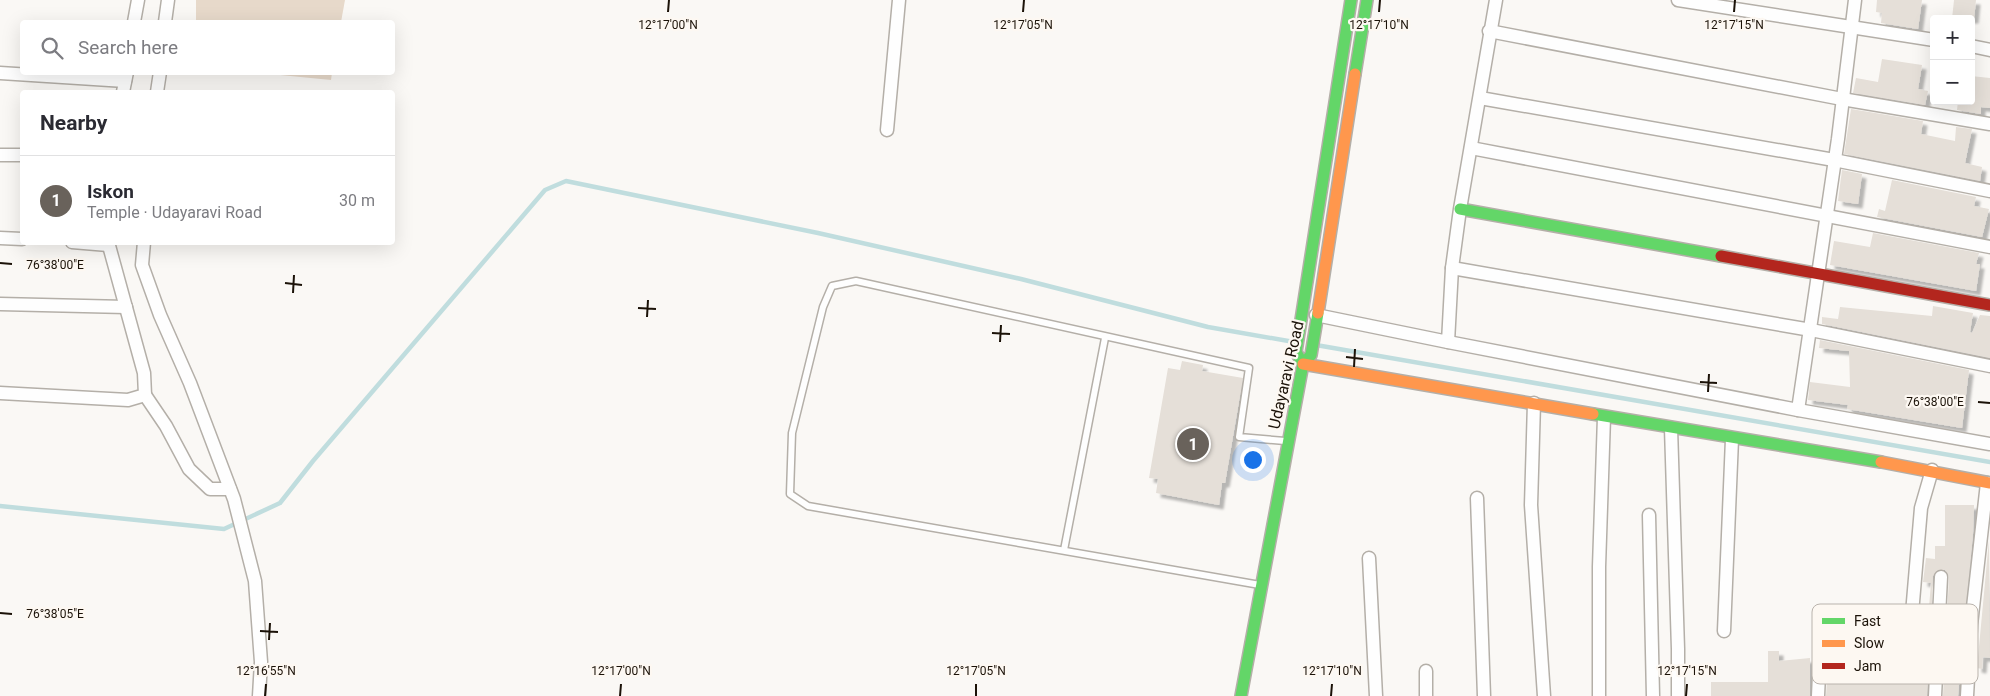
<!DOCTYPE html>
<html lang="en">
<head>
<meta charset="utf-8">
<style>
	:root { --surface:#fff; --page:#f2f2f3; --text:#2b2b33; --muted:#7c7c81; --line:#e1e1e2; --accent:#69625b }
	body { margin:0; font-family:Roboto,sans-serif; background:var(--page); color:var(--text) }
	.controls { position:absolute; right:15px; top:15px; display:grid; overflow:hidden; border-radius:5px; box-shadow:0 5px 20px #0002 }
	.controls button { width:45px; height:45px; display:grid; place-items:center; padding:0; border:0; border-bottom:1px solid var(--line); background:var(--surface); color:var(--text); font:25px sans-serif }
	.you { position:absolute; left:1252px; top:459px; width:18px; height:18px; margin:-12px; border:4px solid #fff; border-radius:50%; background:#1a73e8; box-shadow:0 0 0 8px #1a73e833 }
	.badge { display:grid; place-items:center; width:32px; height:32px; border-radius:50%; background:var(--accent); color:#fff; font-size:16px; font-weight:700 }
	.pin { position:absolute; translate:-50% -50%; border:2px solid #fff; box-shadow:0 1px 5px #0006 }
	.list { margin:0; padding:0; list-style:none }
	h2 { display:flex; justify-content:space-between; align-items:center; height:65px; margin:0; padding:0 20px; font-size:21px }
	h2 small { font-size:16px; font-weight:400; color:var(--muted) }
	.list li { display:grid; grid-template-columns:32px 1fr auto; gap:15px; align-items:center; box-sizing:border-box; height:90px; padding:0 20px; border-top:1px solid var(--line) }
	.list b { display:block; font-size:19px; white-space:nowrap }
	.list p { margin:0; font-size:16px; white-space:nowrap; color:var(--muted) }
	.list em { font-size:16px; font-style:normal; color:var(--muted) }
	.icon { flex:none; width:28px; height:28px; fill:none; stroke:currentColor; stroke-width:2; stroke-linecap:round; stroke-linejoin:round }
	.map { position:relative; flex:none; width:1990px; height:696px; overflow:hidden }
	.search { position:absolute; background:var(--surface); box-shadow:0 5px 20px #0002; left:20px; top:20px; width:375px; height:55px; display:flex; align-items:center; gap:12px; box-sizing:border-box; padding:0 18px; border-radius:5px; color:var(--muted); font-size:19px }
	.panel { position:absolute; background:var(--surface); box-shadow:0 5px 20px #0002; left:20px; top:90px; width:375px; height:155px; border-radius:5px }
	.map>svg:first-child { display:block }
</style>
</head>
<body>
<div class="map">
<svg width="1990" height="696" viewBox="0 0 1990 696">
	<defs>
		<filter id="shadow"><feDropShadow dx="4.5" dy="4.5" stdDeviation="1" flood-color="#0004"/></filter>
	</defs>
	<rect width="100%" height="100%" fill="#faf8f5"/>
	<!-- green -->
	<g fill="#e7d9ca">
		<polygon points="196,0 345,0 341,22 196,22"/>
		<polygon points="260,73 332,73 331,80"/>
	</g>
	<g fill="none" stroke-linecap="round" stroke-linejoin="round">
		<!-- stream -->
		<g stroke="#c0ddde" stroke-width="4.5">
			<polyline points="1316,345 1990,462"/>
			<polyline points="0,506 224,529 280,503 313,461 545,190 566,181 818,233 1021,279 1208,327 1294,342"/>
		</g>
	</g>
	<!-- building -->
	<g fill="#e5dfd8" filter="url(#shadow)">
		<polygon points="1877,0 1922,0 1918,29 1881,23 1882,13 1876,12"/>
		<polygon points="1954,0 1976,0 1974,19 1952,19"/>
		<polygon points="1882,59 1922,65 1918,89 1928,91 1925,105 1853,93 1856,78 1878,82"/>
		<polygon points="1971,76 1990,78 1990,108 1981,107 1981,114 1957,110 1958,101 1971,101"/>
		<polygon points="1851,109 1923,121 1921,134 1955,141 1956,127 1972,129 1965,163 1982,167 1980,181 1844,154"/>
		<polygon points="1842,170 1862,174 1858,204 1838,201"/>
		<polygon points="1892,180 1976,197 1974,206 1989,209 1982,237 1877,217 1879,209 1885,211"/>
		<polygon points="1873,233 1979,253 1976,264 1980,264 1976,291 1830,265 1834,241 1870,247"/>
		<polygon points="1933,306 1973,313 1970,332 1972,333 1980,315 1990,316 1990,358 1822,324 1822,317 1838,319 1840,307 1932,316"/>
		<polygon points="1820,340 1969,370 1962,428 1847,409 1848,405 1808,400 1810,382 1850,387 1849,351 1819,348"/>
		<polygon points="1182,361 1203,365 1202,371 1243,378 1225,483 1222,483 1219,505 1156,493 1158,479 1149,478 1168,368 1180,370"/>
		<polygon points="1945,505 1974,505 1973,534 1958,696 1943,696 1949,577 1945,570 1938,570 1933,576 1931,624 1919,622 1921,606 1929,607 1931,583 1923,582 1926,558 1935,559 1935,546 1945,546"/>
		<polygon points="1989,540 1990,658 1983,657 1982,669 1977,668"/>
		<polygon points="1844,648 1861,650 1859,670 1889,670 1889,655 1902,656 1902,674 1928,676 1927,696 1826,696 1827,680 1841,680"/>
		<polygon points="1768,651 1779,651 1779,661 1810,658 1810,696 1711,696 1711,682 1768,682"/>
	</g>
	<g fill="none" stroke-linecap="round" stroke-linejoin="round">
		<defs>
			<g id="lane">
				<polyline points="1064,550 1105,338"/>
				<polyline points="1260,585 808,506 790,494 792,433 823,307 832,286 856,281 1249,368 1239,437 1285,441"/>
			</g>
			<g id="street">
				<polyline points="1678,0 1934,40"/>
				<polyline points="134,22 138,0"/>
				<polyline points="165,22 168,0"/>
				<polyline points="1489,31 1842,99 1990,124"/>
				<polyline points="1971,46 1990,50"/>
				<polyline points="0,73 125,81"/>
				<polyline points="123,92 127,72"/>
				<polyline points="157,92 160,72"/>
				<polyline points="1480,98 1834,160 1990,191"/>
				<polyline points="887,130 899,0"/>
				<polyline points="1471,148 1990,247"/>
				<polyline points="0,155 22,155"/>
				<polyline points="0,238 22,239"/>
				<polyline points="72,242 108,245"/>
				<polyline points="144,242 142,265 160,315 190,383 234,499 255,581 261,662 259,696"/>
				<polyline points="1452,268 1811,330 1990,366"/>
				<polyline points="0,304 126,307"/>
				<polyline points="1316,315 1448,342 1452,268 1460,209 1496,0"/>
				<polyline points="1448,342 1798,410 1990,444"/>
				<polyline points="0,393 128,400 145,395 144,373 108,242"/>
				<polyline points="145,395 166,426 189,469 210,489 230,489"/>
				<polyline points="1534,403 1531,505 1544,696"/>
				<polyline points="1798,410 1838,139 1855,0"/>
				<polyline points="1671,428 1678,649 1678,696"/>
				<polyline points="1477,498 1484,696"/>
				<polyline points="1649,515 1653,696"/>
				<polyline points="1369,558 1376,696"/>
				<polyline points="1724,631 1732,439"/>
				<polyline points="1910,637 1921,508 1932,470"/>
				<polyline points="1426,671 1426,696"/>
				<polyline points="1599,696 1599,567 1604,417"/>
				<polyline points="1818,696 1820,653"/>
				<polyline points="1935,696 1941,577"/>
				<polyline points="1967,696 1971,625 1987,483"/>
			</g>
			<g id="fast">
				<polyline points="1355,74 1367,0"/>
				<polyline points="1460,209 1721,256"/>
				<polyline points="1303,364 1296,352 1351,0"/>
				<polyline points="1593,414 1881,462"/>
				<polyline points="1241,696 1303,364 1311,355 1318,313"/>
			</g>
			<g id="slow">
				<polyline points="1318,313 1355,74"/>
				<polyline points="1303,364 1593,414"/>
				<polyline points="1881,462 1990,483"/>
			</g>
			<polyline id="jam" points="1721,256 1990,305"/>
		</defs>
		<!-- lane casing -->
		<use href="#lane" stroke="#b4afa8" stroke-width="9"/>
		<!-- street casing -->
		<use href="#street" stroke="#b4afa8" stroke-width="15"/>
		<!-- fast casing -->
		<use href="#fast" stroke="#b4afa8" stroke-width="14"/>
		<!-- slow casing -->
		<use href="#slow" stroke="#b4afa8" stroke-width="14"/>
		<!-- jam casing -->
		<use href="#jam" stroke="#b4afa8" stroke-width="14"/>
		<!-- lane -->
		<use href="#lane" stroke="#fefefe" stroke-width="6"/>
		<!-- street -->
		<use href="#street" stroke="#fefefe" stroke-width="12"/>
		<!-- fast -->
		<use href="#fast" stroke="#63d668" stroke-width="11"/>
		<!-- slow -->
		<use href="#slow" stroke="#ff974d" stroke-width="11"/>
		<!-- jam -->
		<use href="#jam" stroke="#b3261e" stroke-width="11"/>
	</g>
	<!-- ticks -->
	<path fill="none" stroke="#1b1208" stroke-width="2" d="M668 12 669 0M1023 12 1024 0M1379 12 1380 0M1734 12 1735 0M0 263 12 264M285 283 302 285M293 293 294 275M638 308 656 309M647 317 648 300M992 333 1010 334M1000 342 1001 325M1346 357 1363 359M1354 367 1355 349M1700 382 1717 383M1708 392 1709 374M1978 402 1990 403M0 613 12 614M260 631 278 632M269 640 270 623M265 696 266 684M620 696 621 684M976 696V684M1331 696 1332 684M1686 696 1687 684"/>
	<g text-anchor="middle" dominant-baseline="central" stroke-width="4.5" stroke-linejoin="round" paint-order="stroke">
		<!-- street labels -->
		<g font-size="16" fill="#1b1208" stroke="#fdf8f2">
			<text transform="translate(1286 375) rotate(-77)">Udayaravi Road</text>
		</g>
	</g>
	<!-- legend -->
	<rect x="1812" y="604" width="166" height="80" rx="8" fill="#fdf8f2" stroke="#b9b3ac" stroke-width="1"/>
	<rect x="1822" y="618" width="23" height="6" fill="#63d668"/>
	<rect x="1822" y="640" width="23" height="7" fill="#ff974d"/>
	<rect x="1822" y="663" width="23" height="6" fill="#b3261e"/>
	<g font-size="14" fill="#1b1208">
		<text x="1854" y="626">Fast</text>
		<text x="1854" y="648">Slow</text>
		<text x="1854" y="671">Jam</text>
	</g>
	<g font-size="12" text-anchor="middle" fill="#1b1208" stroke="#fdf8f2" stroke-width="4.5" stroke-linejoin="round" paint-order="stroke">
		<text x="668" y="29">12°17'00"N</text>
		<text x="1023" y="29">12°17'05"N</text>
		<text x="1379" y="29">12°17'10"N</text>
		<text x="1734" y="29">12°17'15"N</text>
		<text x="55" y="269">76°38'00"E</text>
		<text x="1935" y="406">76°38'00"E</text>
		<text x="55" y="618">76°38'05"E</text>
		<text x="266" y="675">12°16'55"N</text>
		<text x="621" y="675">12°17'00"N</text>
		<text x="976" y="675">12°17'05"N</text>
		<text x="1332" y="675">12°17'10"N</text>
		<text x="1687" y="675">12°17'15"N</text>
	</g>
</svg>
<div class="controls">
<button>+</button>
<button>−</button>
</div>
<div class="you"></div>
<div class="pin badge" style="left:1193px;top:444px">1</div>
<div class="search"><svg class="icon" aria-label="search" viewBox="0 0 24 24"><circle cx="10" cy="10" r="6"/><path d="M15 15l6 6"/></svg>Search here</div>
<section class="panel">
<h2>Nearby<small></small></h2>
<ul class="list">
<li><span class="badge">1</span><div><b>Iskon</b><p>Temple · Udayaravi Road</p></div><em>30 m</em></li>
</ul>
</section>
</div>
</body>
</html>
